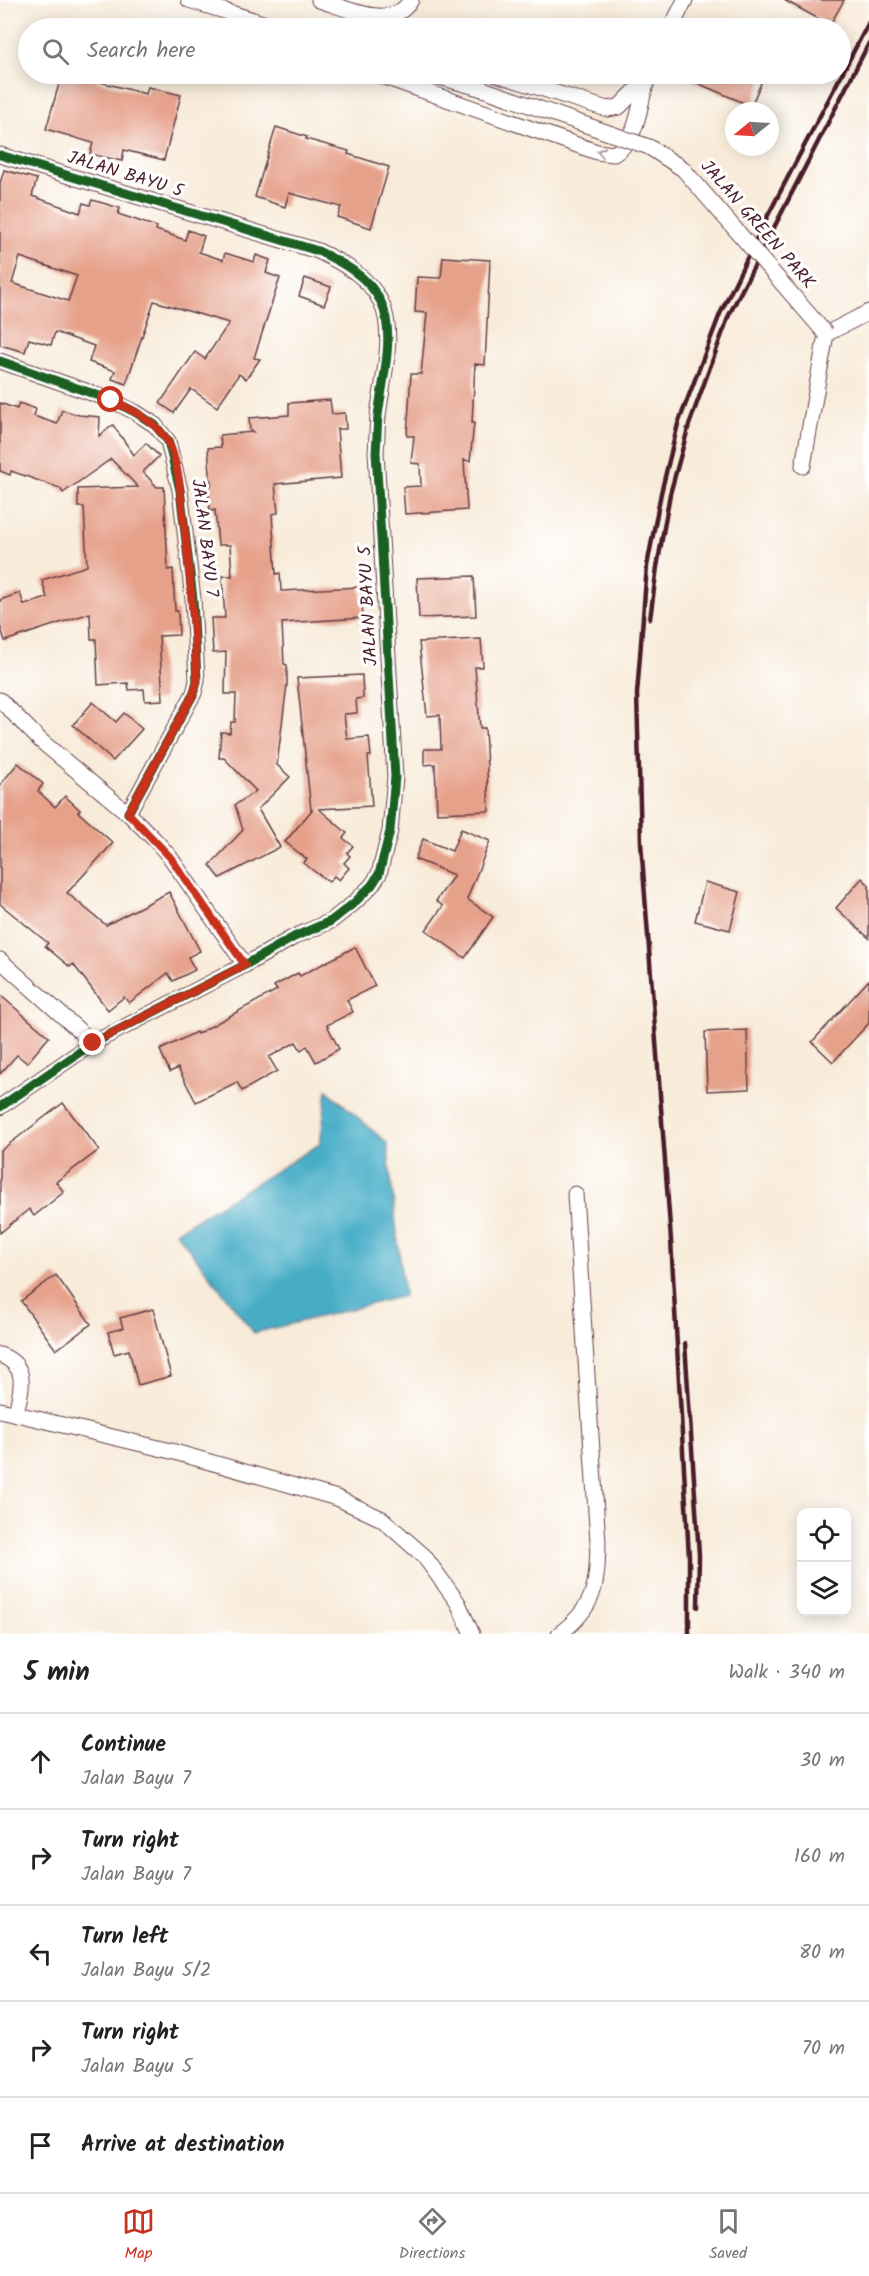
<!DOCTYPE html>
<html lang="en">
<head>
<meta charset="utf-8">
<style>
	:root { --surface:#fff; --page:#f2f2f2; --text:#222; --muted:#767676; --line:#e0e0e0; --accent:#c8321e }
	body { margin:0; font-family:Kalam,sans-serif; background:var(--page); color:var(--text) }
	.controls { position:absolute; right:18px; bottom:18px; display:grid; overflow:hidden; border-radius:12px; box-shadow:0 3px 15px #0003 }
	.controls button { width:54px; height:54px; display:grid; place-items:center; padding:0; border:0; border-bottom:2px solid var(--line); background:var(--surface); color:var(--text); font:30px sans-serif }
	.compass { position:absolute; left:725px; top:102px; width:54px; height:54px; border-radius:50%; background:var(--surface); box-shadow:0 3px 15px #0003; rotate:252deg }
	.stop { position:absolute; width:18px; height:18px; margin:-14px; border:4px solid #c8321e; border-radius:50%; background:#fff }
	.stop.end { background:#c8321e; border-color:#fff; box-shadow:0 2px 6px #0008 }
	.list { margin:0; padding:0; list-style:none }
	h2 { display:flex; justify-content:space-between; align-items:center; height:78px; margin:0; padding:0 24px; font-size:26px }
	h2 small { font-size:20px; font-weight:400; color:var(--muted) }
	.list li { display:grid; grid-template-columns:39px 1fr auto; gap:18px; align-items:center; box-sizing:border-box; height:96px; padding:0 24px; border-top:2px solid var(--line) }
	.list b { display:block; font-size:22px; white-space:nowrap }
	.list p { margin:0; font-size:20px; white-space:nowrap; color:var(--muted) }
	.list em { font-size:20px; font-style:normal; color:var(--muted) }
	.icon { flex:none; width:33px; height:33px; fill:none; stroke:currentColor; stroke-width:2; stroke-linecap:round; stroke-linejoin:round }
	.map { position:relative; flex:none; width:869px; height:1634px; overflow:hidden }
	.search { position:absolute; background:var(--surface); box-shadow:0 3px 15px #0003; left:18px; right:18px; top:18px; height:66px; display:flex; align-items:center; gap:15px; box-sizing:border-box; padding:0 21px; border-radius:33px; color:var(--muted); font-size:22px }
	.sheet { height:558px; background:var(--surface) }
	nav { display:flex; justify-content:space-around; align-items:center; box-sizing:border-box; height:84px; border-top:2px solid var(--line); background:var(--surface); font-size:16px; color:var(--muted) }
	nav a { display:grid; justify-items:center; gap:3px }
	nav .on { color:var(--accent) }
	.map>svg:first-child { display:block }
</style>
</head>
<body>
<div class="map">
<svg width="869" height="1634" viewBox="0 0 869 1634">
	<rect width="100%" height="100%" fill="#fff"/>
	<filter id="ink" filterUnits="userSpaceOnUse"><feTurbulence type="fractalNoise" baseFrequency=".0167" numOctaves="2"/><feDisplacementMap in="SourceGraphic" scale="12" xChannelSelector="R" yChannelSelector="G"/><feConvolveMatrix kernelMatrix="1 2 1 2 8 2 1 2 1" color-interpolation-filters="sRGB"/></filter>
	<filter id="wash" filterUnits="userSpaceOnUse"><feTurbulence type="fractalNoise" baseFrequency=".008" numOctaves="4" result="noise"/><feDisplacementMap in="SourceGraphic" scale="24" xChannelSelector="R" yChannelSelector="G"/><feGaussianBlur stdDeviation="1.35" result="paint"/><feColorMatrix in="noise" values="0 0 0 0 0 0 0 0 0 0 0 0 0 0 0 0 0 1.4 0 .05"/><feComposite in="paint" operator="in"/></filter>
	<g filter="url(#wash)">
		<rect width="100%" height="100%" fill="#f8ebd9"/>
		<!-- water -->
		<polygon fill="#47adc7" stroke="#486679" stroke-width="1.5" points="327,1090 387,1143 404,1296 254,1333 176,1232 320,1144"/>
		<g id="blocks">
			<!-- building -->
			<g fill="#e6a18b" fill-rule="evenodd">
				<polygon points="784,0 844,0 830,25"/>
				<polygon points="62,74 98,74 96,81 146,94 148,87 181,95 164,160 124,150 122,161 90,154 93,143 46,129"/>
				<polygon points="676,74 765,74 751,106"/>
				<polygon points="276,127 307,137 306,139 349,151 348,154 389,167 371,228 337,217 341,207 289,193 285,207 255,197"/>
				<path d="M4 170 37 179 32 196 80 213 83 203 90 205 92 200 120 208 118 214 157 227 156 230 185 240 188 230 204 236 199 252 223 260 225 253 254 262 256 255 270 260 266 273 280 278 254 358 260 359 246 379 239 374 217 407 191 389 174 413 160 403 195 352 205 359 229 323 154 301 126 384 112 379 115 371 89 362 94 346 55 332 51 345 29 339 25 352 0 345V183ZM20 257 77 276 68 301 12 283Z"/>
				<polygon points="443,257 490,260 485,365 475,364 472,423 474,423 470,461 464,460 467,510 405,514 403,487 421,486 420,464 411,463 414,436 407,436 411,374 421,374 427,313 415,312 417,277 441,278"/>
				<polygon points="305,278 331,287 324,305 299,296"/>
				<polygon points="330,400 332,414 345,413 346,429 337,429 341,478 275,484 278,513 272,514 276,574 280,573 281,591 361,587 363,618 282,623 284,664 287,665 287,684 277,765 290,777 258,809 280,847 220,878 210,865 243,830 235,805 256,791 224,758 219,758 221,732 230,733 231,722 235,722 236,694 225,694 226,652 213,653 211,618 225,618 222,576 232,576 230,545 218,545 215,510 210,511 208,486 211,486 208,448 221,447 220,435 253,432 250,430 249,418 289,415 289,403"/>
				<polygon points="0,403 17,409 19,403 36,409 34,416 57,424 62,410 79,415 100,417 99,436 113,425 134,455 146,443 159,456 143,472 157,487 164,487 168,570 173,569 175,611 178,611 179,635 159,636 163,700 145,701 144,689 129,690 128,683 98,685 96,639 91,639 90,613 5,641 0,626 0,600 20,593 24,605 47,598 42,580 87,566 84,507 78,507 78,489 138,487 111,459 63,493 60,488 11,471 10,475 0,471"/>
				<polygon points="474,576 476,616 419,618 417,578"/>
				<polygon points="481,639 483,667 475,667 480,728 485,728 489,811 437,813 435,764 424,765 424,749 441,749 440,715 427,716 419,642"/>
				<polygon points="362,675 363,698 356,699 357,713 344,714 347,739 369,737 371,756 368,756 372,806 319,809 347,833 343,838 353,846 347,853 350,856 344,863 349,868 339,880 334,876 329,882 303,863 307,859 285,842 312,810 311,810 297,678"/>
				<polygon points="93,702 116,722 124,713 142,729 113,761 73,725"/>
				<polygon points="18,763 43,784 38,791 55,807 65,796 80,810 78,812 113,843 67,893 106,925 169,892 200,951 188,957 195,970 173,981 168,973 129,1003 124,997 108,1010 73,964 70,967 45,946 48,943 0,904 0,785"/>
				<polygon points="461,829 490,841 467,899 493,917 465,958 426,930 443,906 436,901 454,875 415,859 423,839 452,851"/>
				<polygon points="862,878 869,885 869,938 836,908"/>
				<polygon points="705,882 740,892 730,930 695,921"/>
				<polygon points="355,947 375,986 347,1000 353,1012 327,1025 339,1049 316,1062 307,1046 301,1050 296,1042 269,1057 277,1071 242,1091 237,1082 196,1102 178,1068 170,1072 160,1050 196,1032 197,1034 277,990 274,986 298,973 300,976"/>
				<polygon points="869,980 869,1023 833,1062 812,1042"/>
				<polygon points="0,995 49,1037 27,1063 17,1055 0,1074"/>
				<polygon points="747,1030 749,1089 707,1091 705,1032"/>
				<polygon points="63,1103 99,1150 56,1182 64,1192 34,1216 29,1209 0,1233 0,1151"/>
				<polygon points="56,1275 91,1324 56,1350 21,1301"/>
				<polygon points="153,1309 171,1376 138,1385 129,1350 114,1354 108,1332 123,1328 120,1318"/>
			</g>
		</g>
	</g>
	<g filter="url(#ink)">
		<use href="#blocks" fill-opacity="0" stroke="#643e45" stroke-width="1.5"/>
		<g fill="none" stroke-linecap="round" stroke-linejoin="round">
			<defs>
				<g id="minor">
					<polyline points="189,0 279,28"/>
					<path d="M319 0C347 8 392 32 411 0"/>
					<polyline points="671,28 685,0"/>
					<path d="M376 74 597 152 614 154C642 137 637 101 650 74"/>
					<polyline points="429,74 483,89"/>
					<polyline points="496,74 607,109 619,107 646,80"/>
					<path d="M0 155 318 251C343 263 368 276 381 302 396 334 382 382 378 416 377 428 377 440 376 452L395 777 390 831 379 874 372 885 354 903 331 921 294 937 245 965 93 1043 0 1107"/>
					<polyline points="0,361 111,400 135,412 155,425 168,441 180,490 193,599 197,681 194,693 128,813"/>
					<polyline points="803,466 826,334 869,312"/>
					<polyline points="0,700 41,741 130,815 155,840 170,857 245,965"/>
					<polyline points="0,960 93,1043"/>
					<path d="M0 1355C30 1366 21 1389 16 1413"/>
					<polyline points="0,1410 171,1451 337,1498 382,1519 424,1556 458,1603 472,1634"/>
					<path d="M559 1634C596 1607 597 1585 598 1542L575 1194"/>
				</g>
			</defs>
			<!-- minor casing -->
			<use href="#minor" stroke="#643e45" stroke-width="17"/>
			<!-- minor -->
			<use href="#minor" stroke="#fff" stroke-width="15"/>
			<!-- rail -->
			<g stroke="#4a1f2b" stroke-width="4.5">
				<polyline points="650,619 657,567 670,494 689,425 729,315 869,43"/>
				<polyline points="685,1343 699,1555 698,1607"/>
				<polyline points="689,1634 689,1557 671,1240 641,843 637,694 647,566 661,493 678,424 720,314 765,221 869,22"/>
			</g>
			<defs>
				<polyline id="minor-bridge" points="483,89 649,147 683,169 826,334"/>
			</defs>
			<!-- minor-bridge casing -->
			<use href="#minor-bridge" stroke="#643e45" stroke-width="17" stroke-linecap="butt"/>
			<!-- minor-bridge -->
			<use href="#minor-bridge" stroke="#fff" stroke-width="15"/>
			<defs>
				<g id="cycleway">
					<path d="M0 155 318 251C343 263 368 276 381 302 396 334 382 382 378 416 377 428 377 440 376 452L395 777 390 831 379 874 372 885 354 903 331 921 294 937 245 965 93 1043 0 1107"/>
					<polyline points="0,361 111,400 135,412 155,425 168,441 180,490 193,599 197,681 194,693 128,813"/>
				</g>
			</defs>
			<!-- cycleway casing -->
			<use href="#cycleway" stroke="#fff" stroke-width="13"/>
			<!-- cycleway -->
			<use href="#cycleway" stroke="#1b5e20" stroke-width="9"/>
		</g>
		<!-- one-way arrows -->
		<defs><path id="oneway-chevron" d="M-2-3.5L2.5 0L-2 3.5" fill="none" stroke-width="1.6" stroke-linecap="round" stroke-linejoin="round" transform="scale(1.5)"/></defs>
		<use stroke="#ae9aa0" href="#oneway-chevron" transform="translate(601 152) rotate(-168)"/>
	</g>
	<g fill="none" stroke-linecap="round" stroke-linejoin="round" filter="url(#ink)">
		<!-- route -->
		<path stroke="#c8321e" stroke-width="8" d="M93 1043 245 965 170 857 128 813 194 693 197 681C194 626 190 571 183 516 181 494 178 458 167 440 154 420 132 410 111 400"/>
	</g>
	<g text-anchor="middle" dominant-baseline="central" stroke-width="6" stroke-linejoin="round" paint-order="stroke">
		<!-- street labels -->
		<g font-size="18" fill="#4a1f2b" stroke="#fff">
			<text transform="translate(125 175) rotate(17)">JALAN BAYU 5</text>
			<text transform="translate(757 225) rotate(49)">JALAN GREEN PARK</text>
			<text transform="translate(204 538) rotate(83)">JALAN BAYU 7</text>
			<text transform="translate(369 606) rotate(-93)">JALAN BAYU 5</text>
		</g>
	</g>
</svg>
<div class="controls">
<button><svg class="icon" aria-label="locate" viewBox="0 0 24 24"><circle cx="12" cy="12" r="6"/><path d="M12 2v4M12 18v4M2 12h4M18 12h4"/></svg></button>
<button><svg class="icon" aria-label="layers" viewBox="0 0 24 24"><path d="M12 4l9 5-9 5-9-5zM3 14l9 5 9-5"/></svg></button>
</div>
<svg class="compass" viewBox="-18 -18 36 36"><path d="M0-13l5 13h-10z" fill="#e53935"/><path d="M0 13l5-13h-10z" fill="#767676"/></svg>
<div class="stop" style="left:111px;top:400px"></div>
<div class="stop end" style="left:93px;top:1043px"></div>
<div class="search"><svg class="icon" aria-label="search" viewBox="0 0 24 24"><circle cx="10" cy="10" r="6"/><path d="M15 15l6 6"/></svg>Search here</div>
</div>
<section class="sheet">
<h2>5 min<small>Walk · 340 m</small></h2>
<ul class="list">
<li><svg class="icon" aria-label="ahead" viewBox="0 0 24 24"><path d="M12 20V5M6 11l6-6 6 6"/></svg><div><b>Continue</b><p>Jalan Bayu 7</p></div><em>30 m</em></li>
<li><svg class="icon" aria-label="right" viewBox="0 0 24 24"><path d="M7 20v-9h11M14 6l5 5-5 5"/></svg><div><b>Turn right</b><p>Jalan Bayu 7</p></div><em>160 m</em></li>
<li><svg class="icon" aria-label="left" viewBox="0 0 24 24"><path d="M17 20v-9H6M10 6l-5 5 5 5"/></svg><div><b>Turn left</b><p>Jalan Bayu 5/2</p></div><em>80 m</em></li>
<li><svg class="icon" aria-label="right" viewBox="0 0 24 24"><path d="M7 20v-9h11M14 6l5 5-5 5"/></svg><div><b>Turn right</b><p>Jalan Bayu 5</p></div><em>70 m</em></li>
<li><svg class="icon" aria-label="arrive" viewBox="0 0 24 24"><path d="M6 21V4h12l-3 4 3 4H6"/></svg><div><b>Arrive at destination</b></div></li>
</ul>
</section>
<nav>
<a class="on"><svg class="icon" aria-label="map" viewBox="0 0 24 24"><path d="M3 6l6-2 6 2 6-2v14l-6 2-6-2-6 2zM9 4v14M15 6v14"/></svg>Map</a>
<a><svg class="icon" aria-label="directions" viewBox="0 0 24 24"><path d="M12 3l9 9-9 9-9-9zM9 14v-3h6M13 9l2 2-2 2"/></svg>Directions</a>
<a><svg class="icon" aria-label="saved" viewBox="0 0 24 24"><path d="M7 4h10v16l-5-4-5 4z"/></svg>Saved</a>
</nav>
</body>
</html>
